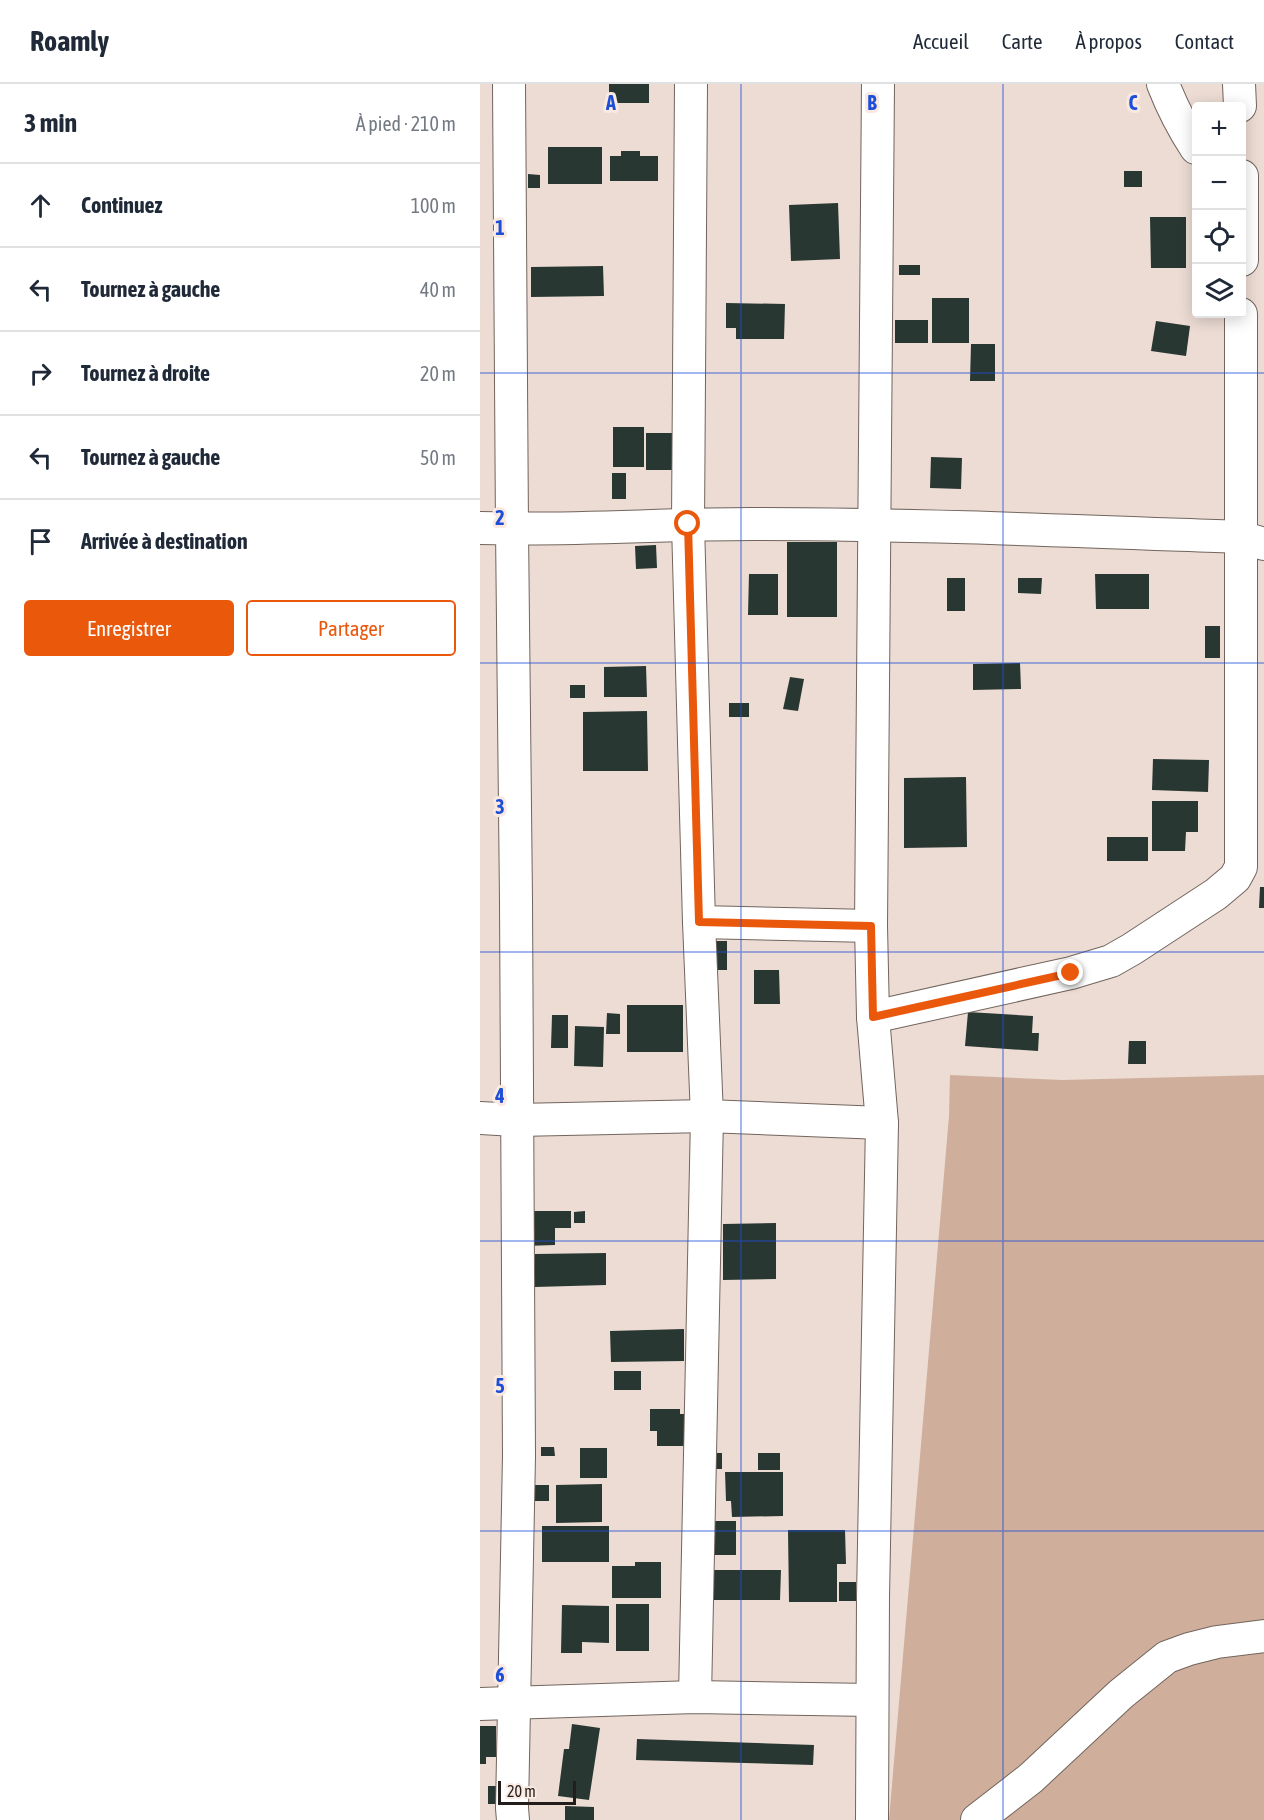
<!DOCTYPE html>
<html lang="fr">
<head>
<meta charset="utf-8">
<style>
	:root { --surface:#fff; --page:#f2f2f3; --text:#1f2937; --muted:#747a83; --line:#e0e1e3; --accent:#ea580c }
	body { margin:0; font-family:"Asap Condensed",sans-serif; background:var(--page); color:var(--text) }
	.controls { position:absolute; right:18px; top:18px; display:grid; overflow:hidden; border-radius:6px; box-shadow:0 3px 15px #0003 }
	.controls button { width:54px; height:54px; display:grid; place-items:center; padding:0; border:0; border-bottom:2px solid var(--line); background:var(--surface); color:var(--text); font:30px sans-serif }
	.scale { position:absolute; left:18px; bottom:15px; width:78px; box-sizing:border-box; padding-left:6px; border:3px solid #231e1b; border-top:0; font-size:16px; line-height:21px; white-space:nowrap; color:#231e1b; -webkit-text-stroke:4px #f9e9e1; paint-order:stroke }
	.stop { position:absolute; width:18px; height:18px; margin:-14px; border:4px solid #ea580c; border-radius:50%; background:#fff }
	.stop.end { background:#ea580c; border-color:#fff; box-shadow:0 2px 6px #0008 }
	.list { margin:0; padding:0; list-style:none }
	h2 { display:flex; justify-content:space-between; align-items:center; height:78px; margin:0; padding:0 24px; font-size:26px }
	h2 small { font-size:20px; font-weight:400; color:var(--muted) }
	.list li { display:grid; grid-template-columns:39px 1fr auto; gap:18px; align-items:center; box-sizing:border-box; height:84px; padding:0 24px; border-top:2px solid var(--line) }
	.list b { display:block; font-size:22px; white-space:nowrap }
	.list em { font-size:20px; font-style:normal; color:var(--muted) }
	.actions { display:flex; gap:12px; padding:18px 24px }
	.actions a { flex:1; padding:14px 0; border:2px solid var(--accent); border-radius:6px; text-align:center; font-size:21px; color:var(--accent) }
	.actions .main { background:var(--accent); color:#fff }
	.icon { flex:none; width:33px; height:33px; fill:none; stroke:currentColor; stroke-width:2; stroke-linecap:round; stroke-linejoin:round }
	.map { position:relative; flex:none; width:784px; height:1736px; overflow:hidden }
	header { display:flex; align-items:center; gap:36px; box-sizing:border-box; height:84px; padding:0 30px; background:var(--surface); border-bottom:2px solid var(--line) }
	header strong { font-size:28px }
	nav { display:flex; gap:33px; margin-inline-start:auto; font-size:21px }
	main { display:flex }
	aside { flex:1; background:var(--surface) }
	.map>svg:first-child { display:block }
</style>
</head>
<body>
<header>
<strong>Roamly</strong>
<nav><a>Accueil</a><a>Carte</a><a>À propos</a><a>Contact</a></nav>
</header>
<main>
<aside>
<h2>3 min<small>À pied · 210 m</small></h2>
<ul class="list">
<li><svg class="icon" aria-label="ahead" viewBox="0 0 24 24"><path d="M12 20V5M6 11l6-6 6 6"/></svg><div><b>Continuez</b></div><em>100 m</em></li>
<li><svg class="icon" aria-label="left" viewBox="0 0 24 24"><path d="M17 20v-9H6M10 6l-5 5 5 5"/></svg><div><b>Tournez à gauche</b></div><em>40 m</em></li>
<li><svg class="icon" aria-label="right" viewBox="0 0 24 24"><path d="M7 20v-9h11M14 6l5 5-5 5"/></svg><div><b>Tournez à droite</b></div><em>20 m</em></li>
<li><svg class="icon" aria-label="left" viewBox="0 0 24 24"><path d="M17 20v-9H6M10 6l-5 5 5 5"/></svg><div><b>Tournez à gauche</b></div><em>50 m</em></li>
<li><svg class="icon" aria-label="arrive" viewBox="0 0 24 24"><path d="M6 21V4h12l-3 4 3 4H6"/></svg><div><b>Arrivée à destination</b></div></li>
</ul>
<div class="actions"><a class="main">Enregistrer</a><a>Partager</a></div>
</aside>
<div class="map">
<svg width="784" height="1736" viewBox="0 0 784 1736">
	<rect width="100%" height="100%" fill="#ecdcd4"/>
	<!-- green -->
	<polygon fill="#cfae9b" points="470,991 582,996 784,991 784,1736 409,1736 469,1032"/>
	<!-- building -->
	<g fill="#293732">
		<rect x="129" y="0" width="40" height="19"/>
		<rect x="68" y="63" width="54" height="37"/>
		<polygon points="141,67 160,67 160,72 178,72 178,97 130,97 130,72 141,72"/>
		<rect x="644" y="87" width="18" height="16"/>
		<polygon points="48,90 60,91 60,104 48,104"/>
		<polygon points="358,119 360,175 311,177 309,121"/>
		<polygon points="670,133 706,133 706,184 671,184"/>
		<rect x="419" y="181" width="21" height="10"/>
		<polygon points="123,182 124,212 51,213 51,183"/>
		<rect x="452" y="214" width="37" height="45"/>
		<polygon points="246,219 305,220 304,255 256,255 256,244 246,244"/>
		<rect x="415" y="236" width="33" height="23"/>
		<polygon points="676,237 710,242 706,272 671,267"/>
		<polygon points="491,260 515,260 515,297 490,297"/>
		<rect x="133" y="343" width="31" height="40"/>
		<rect x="166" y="349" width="29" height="37"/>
		<polygon points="451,373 482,374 481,405 450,404"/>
		<rect x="132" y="389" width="14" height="26"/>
		<rect x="307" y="458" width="50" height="75"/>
		<polygon points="176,461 177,484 156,485 155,462"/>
		<polygon points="269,490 298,490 298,531 268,531"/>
		<polygon points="615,490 669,490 669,525 616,525"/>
		<rect x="467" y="494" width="18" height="33"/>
		<polygon points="538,494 562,494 561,510 538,509"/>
		<rect x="725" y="542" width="15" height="32"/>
		<polygon points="540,579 541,605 493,606 493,580"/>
		<polygon points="166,582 167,613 124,613 124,583"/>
		<polygon points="310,593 324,595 318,627 303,625"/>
		<rect x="90" y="601" width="15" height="13"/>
		<rect x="249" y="619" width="20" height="14"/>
		<polygon points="167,627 168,687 103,687 103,628"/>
		<polygon points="673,675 729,676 728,708 672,706"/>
		<polygon points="486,693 487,763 424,764 424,694"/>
		<polygon points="672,717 718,717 718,748 706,748 705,767 672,767"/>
		<rect x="627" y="753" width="41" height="24"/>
		<polygon points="780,803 784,803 784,824 779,824"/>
		<rect x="223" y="857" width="24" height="29"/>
		<polygon points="274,886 299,886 300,920 274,920"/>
		<rect x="147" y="921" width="56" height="47"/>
		<polygon points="488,928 553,932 552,949 559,949 558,967 485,962"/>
		<polygon points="127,929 140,930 140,950 126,950"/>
		<polygon points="72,931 88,931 88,964 71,964"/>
		<polygon points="95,942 124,943 123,983 94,982"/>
		<polygon points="649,957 666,957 666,980 648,980"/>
		<polygon points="44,1127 91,1127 91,1144 75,1144 75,1161 44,1162"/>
		<polygon points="105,1127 105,1139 94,1139 94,1128"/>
		<polygon points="296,1139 296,1195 243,1196 243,1140"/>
		<polygon points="126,1169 126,1201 55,1203 55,1170"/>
		<polygon points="204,1245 204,1277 131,1278 130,1247"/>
		<rect x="134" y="1287" width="27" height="19"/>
		<polygon points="170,1325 200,1325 200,1330 210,1330 210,1362 177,1362 177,1347 170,1347"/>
		<polygon points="61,1363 74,1363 75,1372 61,1372"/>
		<rect x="100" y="1364" width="27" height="30"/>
		<rect x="226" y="1369" width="16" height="16"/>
		<rect x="278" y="1369" width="22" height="17"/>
		<polygon points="245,1388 303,1388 303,1432 252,1433 251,1417 246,1417"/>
		<polygon points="122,1400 122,1438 76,1439 76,1401"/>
		<polygon points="52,1401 69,1401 69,1417 51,1417"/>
		<rect x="226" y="1437" width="30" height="34"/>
		<rect x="62" y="1442" width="67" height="36"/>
		<polygon points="308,1446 365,1446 366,1480 357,1480 357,1518 309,1518"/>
		<polygon points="155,1478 181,1478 181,1514 132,1514 132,1482 155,1482"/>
		<polygon points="233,1486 301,1486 300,1516 233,1516"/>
		<rect x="359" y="1498" width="17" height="19"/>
		<rect x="136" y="1520" width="33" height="47"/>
		<polygon points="82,1521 129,1522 129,1559 102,1558 102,1569 81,1569"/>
		<polygon points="92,1640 120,1644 109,1716 78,1712 84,1665 89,1665"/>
		<polygon points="0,1642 16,1642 16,1673 6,1673 6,1680 0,1680"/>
		<polygon points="157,1655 334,1661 333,1681 156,1676"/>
		<rect x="8" y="1702" width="8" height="18"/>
		<polygon points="85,1722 114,1723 114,1736 85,1736"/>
	</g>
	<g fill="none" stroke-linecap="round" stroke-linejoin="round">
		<defs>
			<g id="street">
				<polyline points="29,0 32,445 36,817 39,1372 32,1724 33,1736"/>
				<polyline points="211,0 208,440 219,838 227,1032 215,1613"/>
				<path d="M683 0C692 23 702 43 716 64"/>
				<polyline points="759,0 760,22"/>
				<polyline points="762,92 762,176"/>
				<path d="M0 444C90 447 181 440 272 440 435 440 598 447 761 453L784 460"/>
				<polyline points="219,838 391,842"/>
				<polyline points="393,933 591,889 631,877 652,865 736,810 755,794 761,783 761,230"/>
				<polyline points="0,1034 37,1036 227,1032 402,1039"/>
				<polyline points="0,1620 215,1613 392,1616"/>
				<polyline points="392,1736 393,1513 402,1039 393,933 391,842 398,0"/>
				<polyline points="497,1736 551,1694 641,1610 687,1573 709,1565 737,1558 784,1552"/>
			</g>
		</defs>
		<!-- street casing -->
		<use href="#street" stroke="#72655d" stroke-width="34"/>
		<!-- street -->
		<use href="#street" stroke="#fff" stroke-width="32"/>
	</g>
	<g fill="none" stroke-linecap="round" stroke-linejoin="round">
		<!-- route -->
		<polyline stroke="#ea580c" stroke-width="8" points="208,440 219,838 391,842 393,933 591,889"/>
	</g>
	<!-- grid -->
	<path fill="none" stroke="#1d4ed8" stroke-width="1.5" stroke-opacity="0.55" d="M261 0V1736M523 0V1736M0 289H784M0 579H784M0 868H784M0 1157H784M0 1447H784"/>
	<g font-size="20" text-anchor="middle" font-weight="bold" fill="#1d4ed8" stroke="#f9e9e1" stroke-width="6" stroke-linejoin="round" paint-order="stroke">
		<text x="131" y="26">A</text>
		<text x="392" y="26">B</text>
		<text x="653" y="26">C</text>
		<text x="20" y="151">1</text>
		<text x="20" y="441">2</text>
		<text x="20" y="730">3</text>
		<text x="20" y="1019">4</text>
		<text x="20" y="1309">5</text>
		<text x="20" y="1598">6</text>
	</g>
</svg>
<div class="controls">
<button>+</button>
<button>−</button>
<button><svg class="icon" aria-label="locate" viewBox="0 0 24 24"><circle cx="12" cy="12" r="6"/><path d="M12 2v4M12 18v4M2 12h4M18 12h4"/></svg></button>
<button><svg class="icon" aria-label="layers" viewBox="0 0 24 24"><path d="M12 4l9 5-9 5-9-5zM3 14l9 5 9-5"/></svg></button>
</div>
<div class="scale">20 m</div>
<div class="stop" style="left:208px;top:440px"></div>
<div class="stop end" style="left:591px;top:889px"></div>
</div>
</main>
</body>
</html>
